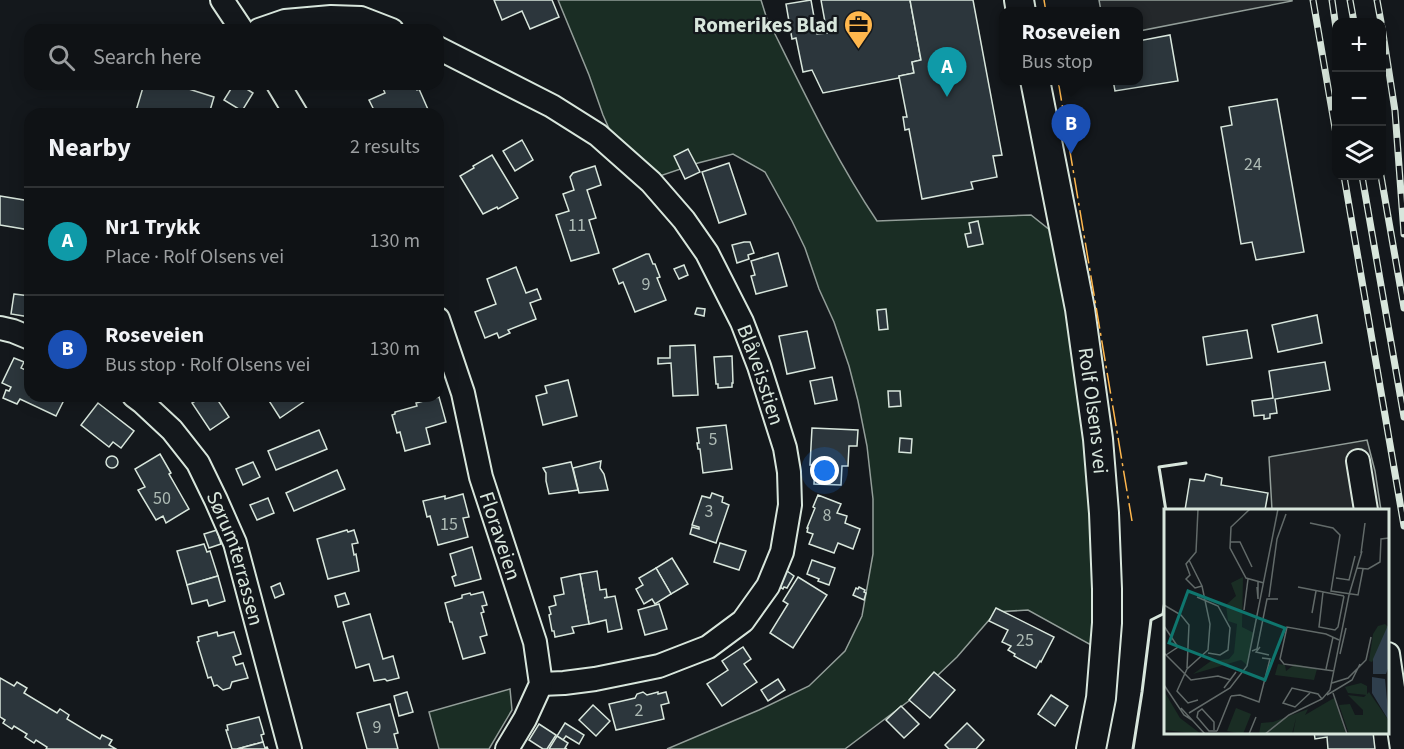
<!DOCTYPE html>
<html lang="en">
<head>
<meta charset="utf-8">
<style>
	:root { --surface:#0f1215; --page:#181b1e; --text:#f1f3f6; --muted:#9b9ea0; --line:#2f3234; --accent:#ffb74d }
	body { margin:0; font-family:"Source Sans 3",sans-serif; background:var(--page); color:var(--text) }
	.controls { position:absolute; right:18px; top:18px; display:grid; overflow:hidden; border-radius:12px; box-shadow:0 3px 15px #0003 }
	.controls button { width:54px; height:54px; display:grid; place-items:center; padding:0; border:0; border-bottom:2px solid var(--line); background:var(--surface); color:var(--text); font:30px sans-serif }
	.you { position:absolute; left:825px; top:471px; width:21px; height:21px; margin:-15px; border:4px solid #fff; border-radius:50%; background:#1a73e8; box-shadow:0 0 0 9px #1a73e833 }
	.badge { display:grid; place-items:center; width:39px; height:39px; border-radius:50%; background:var(--accent); color:#fff; font-size:20px; font-weight:700 }
	.pin { position:absolute; translate:-50% -50px; filter:drop-shadow(0 2px 3px #0008) }
	.pin::after { content:''; position:absolute; top:32px; width:21px; height:18px; background:inherit; clip-path:polygon(0 0,100% 0,50% 100%) }
	.popup { position:absolute; left:999px; top:7px; width:144px; height:78px; box-sizing:border-box; display:grid; place-content:center; border-radius:12px; background:var(--surface); filter:drop-shadow(0 2px 4px #0005); font-size:20px; white-space:nowrap; color:var(--muted) }
	.popup b { font-size:22px; color:var(--text) }
	.popup::after { content:''; position:absolute; left:50%; top:100%; margin-left:-12px; border:12px solid transparent; border-top-color:var(--surface) }
	.list { margin:0; padding:0; list-style:none }
	h2 { display:flex; justify-content:space-between; align-items:center; height:78px; margin:0; padding:0 24px; font-size:26px }
	h2 small { font-size:20px; font-weight:400; color:var(--muted) }
	.list li { display:grid; grid-template-columns:39px 1fr auto; gap:18px; align-items:center; box-sizing:border-box; height:108px; padding:0 24px; border-top:2px solid var(--line) }
	.list b { display:block; font-size:22px; white-space:nowrap }
	.list p { margin:0; font-size:20px; white-space:nowrap; color:var(--muted) }
	.list em { font-size:20px; font-style:normal; color:var(--muted) }
	.icon { flex:none; width:33px; height:33px; fill:none; stroke:currentColor; stroke-width:2; stroke-linecap:round; stroke-linejoin:round }
	.map { position:relative; flex:none; width:1404px; height:749px; overflow:hidden }
	.search { position:absolute; background:var(--surface); box-shadow:0 3px 15px #0003; left:24px; top:24px; width:420px; height:66px; display:flex; align-items:center; gap:15px; box-sizing:border-box; padding:0 21px; border-radius:18px; color:var(--muted); font-size:22px }
	.panel { position:absolute; background:var(--surface); box-shadow:0 3px 15px #0003; left:24px; top:108px; width:420px; height:294px; border-radius:18px }
	.map>svg:first-child { display:block }
</style>
</head>
<body>
<div class="map">
<svg width="1404" height="749" viewBox="0 0 1404 749">
	<rect width="100%" height="100%" fill="#14181c"/>
	<!-- green -->
	<g fill="#1a2d24" stroke="#939e99" stroke-width="1.5">
		<path d="M558 0H761L766 16C801 86 834 157 877 221L1031 215 1051 231 1057 248 1088 435 1100 650 1028 610 996 612 957 657 918 694 845 749H667L759 710 809 686 845 651 862 616 873 554V499L867 446 858 401 849 366 834 322 819 289 805 248 792 221 765 172 733 154 698 163 660 176 618 149 603 115 589 75Z"/>
		<polygon points="510,689 512,710 489,749 439,749 429,712"/>
	</g>
	<!-- parking -->
	<g fill="#24282b" stroke="#939e99" stroke-width="1.5">
		<polygon points="1099,0 1292,0 1292,1 1139,31 1138,12 1101,11"/>
		<polygon points="1367,440 1375,471 1381,510 1272,510 1269,457"/>
	</g>
	<!-- building -->
	<g fill="#2c363c" stroke="#d8e6dc" stroke-width="1.5">
		<polygon points="494,0 552,0 559,17 530,29 522,11 502,20"/>
		<polygon points="811,0 817,34 827,33 821,0 910,0 921,60 912,62 914,73 899,76 899,78 823,93 812,70 803,72 796,38 792,39 786,4"/>
		<polygon points="910,0 973,0 1002,155 993,156 997,177 971,182 973,189 922,199 909,129 905,130 903,117 907,117 899,76 914,73 912,62 921,60"/>
		<polygon points="1170,35 1178,81 1115,91 1113,80 1138,80 1138,41"/>
		<polygon points="144,84 173,84 214,97 209,114 135,114"/>
		<polygon points="234,84 239,84 253,93 242,111 224,100"/>
		<polygon points="381,84 415,84 417,90 419,89 430,114 376,114 369,100 385,93"/>
		<polygon points="1277,99 1304,252 1256,260 1252,242 1241,244 1221,127 1232,125 1229,107"/>
		<polygon points="522,140 533,160 515,171 503,151"/>
		<polygon points="688,149 700,172 685,179 674,156"/>
		<polygon points="492,155 518,198 498,209 497,207 483,214 460,176 474,168 473,166"/>
		<polygon points="729,163 746,214 719,223 702,172"/>
		<polygon points="595,166 601,185 587,190 596,218 589,220 599,253 571,261 556,215 569,211 563,194 574,190 570,177 573,173"/>
		<polygon points="0,196 30,201 30,230 0,225"/>
		<polygon points="978,221 983,244 968,247 965,234 971,233 969,223"/>
		<polygon points="744,242 750,242 754,253 748,255 749,259 737,263 732,245"/>
		<polygon points="778,253 787,286 756,294 751,276 755,275 751,261"/>
		<polygon points="646,254 649,254 653,264 655,264 660,277 657,278 666,300 635,312 623,282 619,284 613,269"/>
		<polygon points="684,265 688,275 679,279 674,269"/>
		<polygon points="516,267 526,293 537,289 541,299 530,303 536,319 508,330 510,333 499,338 497,333 485,338 475,312 496,304 487,279"/>
		<polygon points="14,294 30,296 30,317 11,314"/>
		<polygon points="697,308 705,309 704,316 695,314"/>
		<polygon points="886,309 888,329 879,330 877,310"/>
		<polygon points="1317,315 1322,343 1278,352 1272,325"/>
		<polygon points="1247,330 1252,358 1207,365 1203,337"/>
		<polygon points="807,331 815,368 787,374 779,336"/>
		<polygon points="695,345 698,395 673,396 671,363 658,364 658,358 670,358 670,346"/>
		<polygon points="732,356 733,383 732,383 732,387 718,388 718,384 716,384 714,357"/>
		<polygon points="14,358 24,362 21,368 30,372 30,396 66,396 56,416 20,399 17,404 3,398 6,390 9,391 11,387 2,383"/>
		<polygon points="1325,362 1330,390 1275,399 1277,413 1270,414 1270,418 1264,419 1264,415 1254,416 1252,401 1273,398 1269,371"/>
		<polygon points="832,377 837,400 815,404 810,381"/>
		<polygon points="568,380 577,416 543,425 536,396 547,393 545,386"/>
		<polygon points="888,391 900,391 901,406 889,407"/>
		<polygon points="203,396 215,396 229,417 210,430 192,403"/>
		<polygon points="266,396 312,396 280,418"/>
		<polygon points="439,397 446,422 426,428 430,444 405,451 400,432 397,433 392,415 395,414 395,412 417,406 416,403"/>
		<polygon points="98,403 134,431 121,448 113,442 109,447 81,425"/>
		<polygon points="726,425 732,469 703,473 700,449 698,449 697,443 699,443 697,428"/>
		<polygon points="812,428 858,430 857,446 849,446 848,466 842,466 841,485 814,484 815,465 810,465"/>
		<polygon points="319,430 327,449 276,470 268,451"/>
		<polygon points="900,438 912,439 911,453 899,452"/>
		<polygon points="160,454 171,473 169,474 189,509 166,523 163,516 156,520 138,490 145,487 135,469"/>
		<circle cx="112" cy="462" r="6"/>
		<polygon points="601,461 600,468 604,474 608,490 579,493 573,468"/>
		<polygon points="253,462 260,477 243,485 236,469"/>
		<polygon points="571,462 578,490 549,494 546,481 546,473 543,468"/>
		<polygon points="337,470 345,489 294,511 286,493"/>
		<polygon points="1206,474 1222,478 1221,485 1268,493 1265,510 1185,510 1190,479 1204,481"/>
		<polygon points="712,493 723,497 722,502 729,505 716,543 690,534 692,527 699,529 699,527 692,525 702,496 710,498"/>
		<polygon points="463,494 469,517 463,518 468,537 438,545 430,516 427,517 423,501 445,496 445,499"/>
		<polygon points="818,495 841,504 837,513 847,516 845,523 860,529 853,549 838,543 834,553 809,544 813,534 807,532 808,528 807,528 815,508 813,507"/>
		<polygon points="268,498 274,513 257,520 250,505"/>
		<polygon points="217,530 221,544 209,548 204,534"/>
		<polygon points="347,530 348,532 354,530 358,543 352,544 354,555 356,554 359,571 328,579 317,539"/>
		<polygon points="720,543 746,551 739,570 714,562"/>
		<polygon points="204,544 207,552 210,551 218,576 187,585 177,551"/>
		<polygon points="472,547 481,579 455,586 452,577 456,575 450,554"/>
		<polygon points="672,558 688,584 671,594 656,568"/>
		<polygon points="812,560 835,568 829,585 818,581 819,579 807,574"/>
		<polygon points="656,568 671,594 655,604 652,599 644,604 636,589 643,585 639,578"/>
		<polygon points="597,571 600,590 606,589 607,597 604,598 615,596 622,629 608,632 606,620 589,624 580,574"/>
		<polygon points="787,571 794,576 787,588 784,587 783,589 778,586"/>
		<polygon points="580,574 589,624 572,627 574,633 555,637 554,631 552,631 549,615 551,614 549,607 556,605 554,596 564,594 561,578"/>
		<polygon points="218,576 225,601 209,606 207,600 192,604 187,585"/>
		<polygon points="798,577 827,595 793,648 770,633 788,604 783,601"/>
		<polygon points="280,583 284,594 275,598 271,587"/>
		<polygon points="859,587 865,590 864,592 866,593 864,600 853,595 856,588 858,589"/>
		<polygon points="483,592 487,605 482,606 484,612 481,613 487,635 480,637 485,653 463,659 452,622 450,622 445,603 462,598 462,595 470,593 471,595"/>
		<polygon points="345,593 349,604 338,607 335,596"/>
		<polygon points="659,604 667,629 645,635 638,610"/>
		<polygon points="996,608 1054,637 1041,662 1040,661 1036,668 1014,656 1015,654 1008,650 1011,646 1002,642 1008,630 989,621"/>
		<polygon points="370,614 383,659 393,656 399,678 387,681 385,679 374,681 369,664 356,668 343,622"/>
		<polygon points="217,632 218,636 234,632 241,654 233,657 236,665 243,663 248,678 232,682 230,688 223,690 217,685 214,686 211,677 208,678 197,642 199,641 198,637"/>
		<polygon points="743,647 751,659 744,664 757,682 722,706 707,684 728,670 722,661"/>
		<polygon points="934,672 955,690 930,718 909,700"/>
		<polygon points="0,678 14,686 17,682 27,688 24,693 57,713 60,709 69,715 67,719 100,739 102,735 112,740 109,745 116,749 46,749 47,747 36,740 34,743 25,737 27,734 14,726 12,729 3,723 5,720 0,717"/>
		<polygon points="778,679 785,690 768,701 761,690"/>
		<polygon points="407,692 413,712 399,716 394,696"/>
		<polygon points="643,692 647,695 658,692 658,694 666,692 669,703 661,705 664,719 616,730 609,704 635,698 637,694"/>
		<polygon points="1051,695 1068,706 1055,726 1038,714"/>
		<polygon points="390,704 398,733 394,734 398,749 367,749 357,713"/>
		<polygon points="593,705 610,721 596,736 579,720"/>
		<polygon points="901,706 919,724 904,738 886,720"/>
		<polygon points="259,717 264,734 261,735 263,742 237,749 232,749 226,730 228,730 227,725"/>
		<polygon points="565,723 584,735 579,744 566,736 563,740 557,736"/>
		<polygon points="967,723 984,740 976,749 949,749 945,745"/>
		<polygon points="539,724 556,735 547,749 543,749 529,740"/>
		<polygon points="1314,732 1373,732 1375,749 1328,749 1327,737 1315,739"/>
		<polygon points="557,736 568,743 565,748 567,749 549,749"/>
		<polygon points="263,742 265,748 267,747 268,749 237,749"/>
	</g>
	<g fill="none" stroke-linecap="round" stroke-linejoin="round">
		<defs>
			<g id="minor">
				<polyline points="222,0 242,30"/>
				<polyline points="259,30 285,21 331,17 361,18 392,30"/>
				<path id="s1" d="M438 48 552 106 598 135 651 182 684 220 707 253 742 322 759 366 785 448 789 472 790 505 782 552 768 586 743 621 708 647 659 666 595 679 564 683 541 684"/>
				<polyline points="278,84 296,114"/>
				<path id="s2" d="M438 319 463 393 481 477 535 642 541 684 525 719 507 749"/>
				<polyline points="0,328 13,331 30,338"/>
				<path id="s3" d="M134 396 142 402 172 430 198 463 216 500 235 543 290 749"/>
				<polyline points="1358,461 1366,510"/>
				<polyline points="1388,654 1402,749"/>
			</g>
			<g id="major">
				<polyline points="1019,0 1021,12"/>
				<path id="s4" d="M1035 80 1080 309 1098 439 1104 513 1107 589V623L1101 698 1091 749"/>
			</g>
		</defs>
		<!-- minor casing -->
		<use href="#minor" stroke="#d8e6dc" stroke-width="26"/>
		<!-- major casing -->
		<use href="#major" stroke="#d8e6dc" stroke-width="32"/>
		<!-- minor -->
		<use href="#minor" stroke="#14181c" stroke-width="22"/>
		<!-- major -->
		<use href="#major" stroke="#14181c" stroke-width="28"/>
		<defs>
			<g id="rail">
				<polyline points="1313,0 1336,134"/>
				<polyline points="1332,0 1336,28"/>
				<polyline points="1350,0 1354,22"/>
				<polyline points="1377,0 1381,22"/>
				<polyline points="1382,27 1395,111 1404,234"/>
				<polyline points="1344,176 1404,526"/>
				<polyline points="1362,176 1404,417"/>
				<polyline points="1381,176 1404,308"/>
			</g>
		</defs>
		<!-- rail casing -->
		<use href="#rail" stroke="#d8e6dc" stroke-width="7"/>
		<!-- rail -->
		<use href="#rail" stroke="#14181c" stroke-width="4.5" stroke-dasharray="14" stroke-linecap="butt"/>
		<!-- wall -->
		<g stroke="#d8e6dc" stroke-width="3">
			<polyline points="1166,511 1159,467 1186,463"/>
			<polyline points="1133,749 1142,692 1151,620 1163,614 1166,594"/>
		</g>
		<!-- power -->
		<g stroke="#ffb74d" stroke-width="1.5" stroke-dasharray="21 4.5 3 4.5" stroke-linecap="butt">
			<polyline points="1044,0 1046,12"/>
			<polyline points="1058,80 1132,521"/>
		</g>
	</g>
	<!-- icons -->
	<defs>
		<symbol id="office-pin" viewBox="-11 -11 22 30"><path d="M0 17L-7.5 6A9.5 9.5 0 1 1 7.5 6Z" fill="#ffb74d" stroke="#14181c"/><path d="M-6-3h4V-5.5h4V-3h4V5H-6ZM-1-4.5V-3h2v-1.5ZM-6 0V1H6V0Z" fill="#111"/></symbol>
	</defs>
	<g fill-rule="evenodd">
		<use href="#office-pin" x="842" y="8" width="33" height="45"/>
	</g>
	<g text-anchor="middle" dominant-baseline="central" stroke-width="4.5" stroke-linejoin="round" paint-order="stroke">
		<!-- number labels -->
		<g font-size="18" fill="#adbab4">
			<text x="1253" y="164">24</text>
			<text x="577" y="225">11</text>
			<text x="646" y="284">9</text>
			<text x="713" y="439">5</text>
			<text x="162" y="498">50</text>
			<text x="709" y="511">3</text>
			<text x="827" y="515">8</text>
			<text x="449" y="524">15</text>
			<text x="1025" y="640">25</text>
			<text x="639" y="710">2</text>
			<text x="377" y="727">9</text>
		</g>
		<!-- poi labels -->
		<g font-size="21" font-weight="bold" fill="#d8e6dc" stroke="#14181c" text-anchor="end">
			<text x="838" y="25">Romerikes Blad</text>
		</g>
		<!-- street labels -->
		<g font-size="21" fill="#d8e6dc" stroke="#14181c">
			<text stroke="none"><textPath href="#s1" startOffset="477">Blåveisstien</textPath></text>
			<text stroke="none"><textPath href="#s4" startOffset="336">Rolf Olsens vei</textPath></text>
			<text stroke="none"><textPath href="#s2" startOffset="226">Floraveien</textPath></text>
			<text stroke="none"><textPath href="#s3" startOffset="196">Sørumterrassen</textPath></text>
		</g>
	</g>
	<!-- overview -->
	<g transform="translate(1164 509)">
		<rect width="225" height="225" fill="#14181c"/>
		<path d="M79 68 78 118 90 124 83 156 77 151 29 165 47 152 65 150 70 144 73 115 64 112 62 96 72 87 67 74ZM221 115 225 119 216 139 208 153 205 152 209 125 214 117ZM114 155 121 156 122 162 131 155 153 160 150 171 111 166ZM197 174 203 177V186L184 184 181 178ZM0 182 16 209 37 225 0 221ZM205 183 225 212V225H185L175 196 186 195 191 206H199V201L184 186 200 188ZM170 189 182 225H129L132 209 128 225H95L97 214 109 213 144 200 141 206ZM72 199 87 205 79 225 63 222Z" fill="#1a2d24"/>
		<path d="M225 114V157L222 165H209V150ZM208 168 221 170 225 212 208 184Z" fill="#2f3f4d"/>
		<path fill="none" stroke="#626a69" stroke-width="1.5" d="M34 0 32 43 22 55 26 66 22 70 31 79 38 77M86 0 67 18 66 39 82 69 100 74M146 14 169 19 176 26 167 82 194 86 199 60M66 33H76L88 58M197 44 201 14M25 51 38 77 46 115 44 141 23 160 13 182 24 194 34 191M193 59 204 60 216 53 217 30 225 29M172 69 185 71 191 47M93 78 94 90V73M134 78 180 87M159 83 155 118 171 121 174 118 180 87M33 88 54 97 66 119 64 141 56 146 44 144M105 88 113 30 122 5M0 96 17 106 25 116 23 159M80 101 84 70M148 104 152 82M0 117 14 138 2 146M96 138 92 143 105 146M88 142 93 140 103 90H114M0 144 27 171 54 167 67 171M176 145 182 119M162 160 169 128M170 162 120 155 116 150 123 118 162 125 175 131M168 174 184 169 202 151 207 128M0 176 20 206 28 211M60 179 72 163M146 184 131 198 119 194 128 179 154 185 158 190M169 184 183 225M163 186 188 171 196 155M67 187 76 186 95 193 106 150 98 149M17 199 41 225M25 204 66 179 83 157 114 0M50 221V213L38 200 34 203 33 208 45 222H53M53 222 67 187M85 225 92 208M101 225 125 206 158 190 166 181 185 86 198 42"/>
		<path fill="#0f766e" fill-opacity="0.15" stroke="#0f766e" stroke-width="3" d="M24 82 121 119 101 171 5 134Z"/>
		<rect width="225" height="225" fill="none" stroke="#d8e6dc" stroke-width="3"/>
	</g>
</svg>
<div class="controls">
<button>+</button>
<button>−</button>
<button><svg class="icon" aria-label="layers" viewBox="0 0 24 24"><path d="M12 4l9 5-9 5-9-5zM3 14l9 5 9-5"/></svg></button>
</div>
<div class="you"></div>
<div class="pin badge" style="left:947px;top:97px;background:#0f9aa8">A</div>
<div class="pin badge" style="left:1071px;top:154px;background:#1a4fb4">B</div>
<div class="popup"><b>Roseveien</b>Bus stop</div>
<div class="search"><svg class="icon" aria-label="search" viewBox="0 0 24 24"><circle cx="10" cy="10" r="6"/><path d="M15 15l6 6"/></svg>Search here</div>
<section class="panel">
<h2>Nearby<small>2 results</small></h2>
<ul class="list">
<li><span class="badge" style="background:#0f9aa8">A</span><div><b>Nr1 Trykk</b><p>Place · Rolf Olsens vei</p></div><em>130 m</em></li>
<li><span class="badge" style="background:#1a4fb4">B</span><div><b>Roseveien</b><p>Bus stop · Rolf Olsens vei</p></div><em>130 m</em></li>
</ul>
</section>
</div>
</body>
</html>
